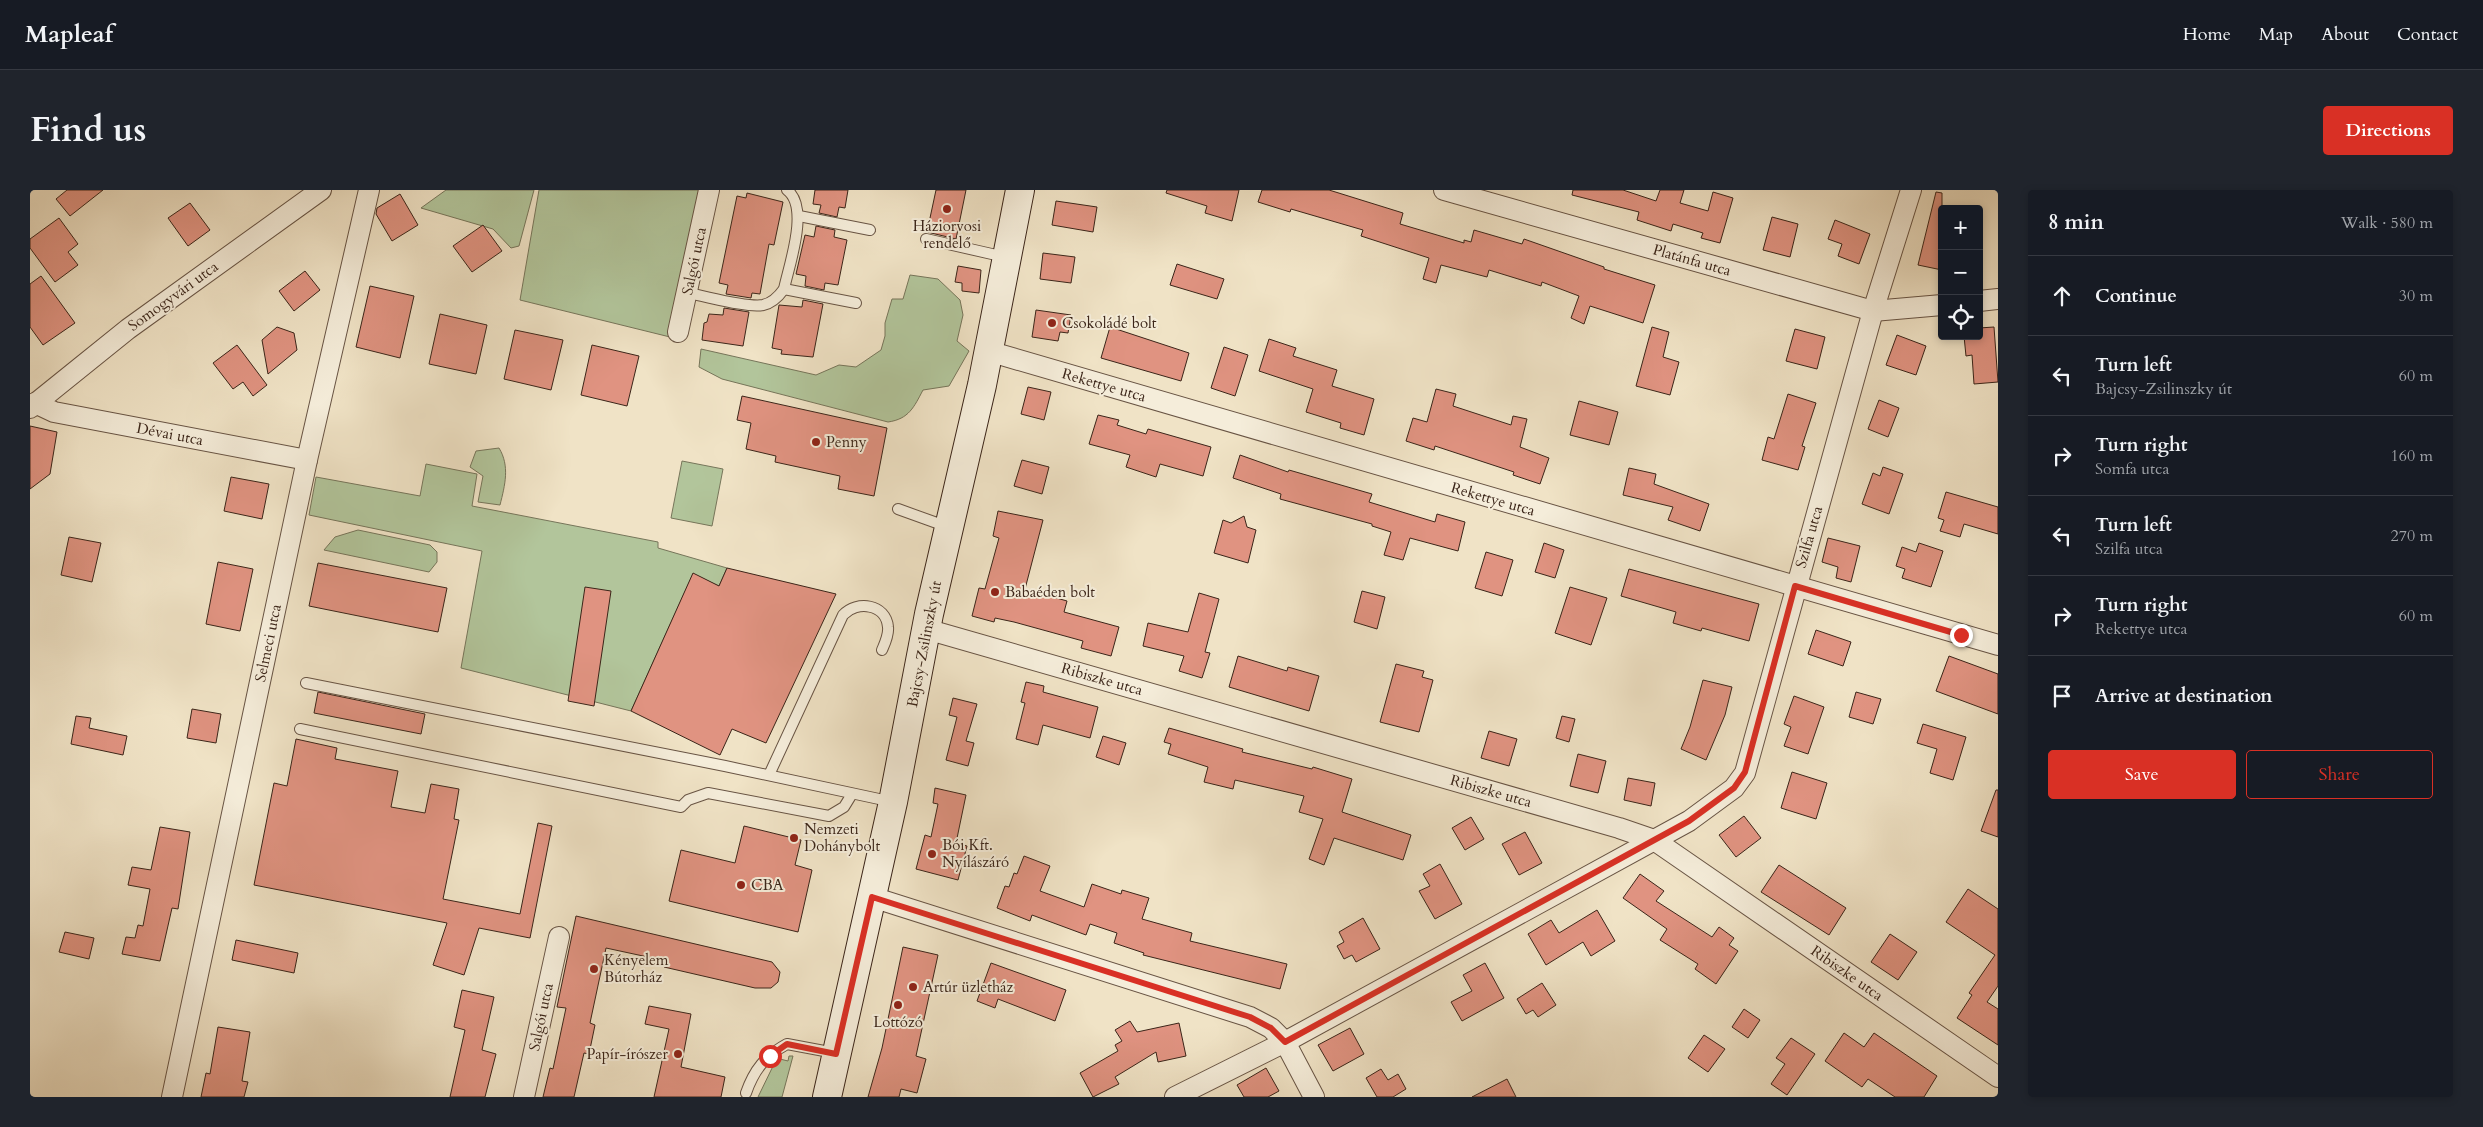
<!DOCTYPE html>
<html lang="en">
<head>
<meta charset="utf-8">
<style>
	:root { --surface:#171b24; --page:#20242c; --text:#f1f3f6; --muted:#9ea1a6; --line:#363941; --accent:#d93025 }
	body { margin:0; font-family:Cardo,serif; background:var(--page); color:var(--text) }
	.controls { position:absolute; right:15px; top:15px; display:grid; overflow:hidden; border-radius:5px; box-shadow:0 2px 8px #0003 }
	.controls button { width:45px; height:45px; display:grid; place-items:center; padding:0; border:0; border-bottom:1px solid var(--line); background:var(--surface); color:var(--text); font:25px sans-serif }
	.stop { position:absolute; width:15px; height:15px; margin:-11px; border:4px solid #d93025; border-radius:50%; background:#fff }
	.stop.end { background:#d93025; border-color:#fff; box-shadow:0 1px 5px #0008 }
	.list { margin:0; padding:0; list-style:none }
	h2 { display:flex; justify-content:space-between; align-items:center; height:65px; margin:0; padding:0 20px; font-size:21px }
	h2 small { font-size:16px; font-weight:400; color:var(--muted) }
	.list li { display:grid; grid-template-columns:32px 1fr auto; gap:15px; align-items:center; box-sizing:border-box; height:80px; padding:0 20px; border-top:1px solid var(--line) }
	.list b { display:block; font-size:19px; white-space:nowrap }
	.list p { margin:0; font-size:16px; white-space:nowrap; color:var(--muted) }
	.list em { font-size:16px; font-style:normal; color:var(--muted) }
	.actions { display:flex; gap:10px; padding:15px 20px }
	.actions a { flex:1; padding:11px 0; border:1px solid var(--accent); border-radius:5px; text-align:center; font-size:18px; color:var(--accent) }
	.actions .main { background:var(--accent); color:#fff }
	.icon { flex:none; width:28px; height:28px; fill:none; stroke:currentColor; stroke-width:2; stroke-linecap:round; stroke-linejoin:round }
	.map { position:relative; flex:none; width:1968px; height:907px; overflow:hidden; border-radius:5px }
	header { display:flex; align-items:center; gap:30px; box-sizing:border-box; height:70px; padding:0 25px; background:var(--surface); border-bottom:1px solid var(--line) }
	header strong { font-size:24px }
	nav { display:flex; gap:28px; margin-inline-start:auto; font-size:18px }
	.intro { display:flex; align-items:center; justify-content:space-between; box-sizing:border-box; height:120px; padding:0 30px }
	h1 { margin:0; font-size:35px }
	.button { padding:12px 22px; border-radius:5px; background:var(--accent); color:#fff; font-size:18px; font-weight:700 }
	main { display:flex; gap:30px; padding:0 30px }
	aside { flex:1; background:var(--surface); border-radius:5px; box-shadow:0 2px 8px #0003 }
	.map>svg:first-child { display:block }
</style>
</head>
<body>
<header>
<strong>Mapleaf</strong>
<nav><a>Home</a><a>Map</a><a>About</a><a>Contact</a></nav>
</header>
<div class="intro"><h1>Find us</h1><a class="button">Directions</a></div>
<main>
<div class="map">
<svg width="1968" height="907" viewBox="0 0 1968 907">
	<rect width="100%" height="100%" fill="#f0e3c6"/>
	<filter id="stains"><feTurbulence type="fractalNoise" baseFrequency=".004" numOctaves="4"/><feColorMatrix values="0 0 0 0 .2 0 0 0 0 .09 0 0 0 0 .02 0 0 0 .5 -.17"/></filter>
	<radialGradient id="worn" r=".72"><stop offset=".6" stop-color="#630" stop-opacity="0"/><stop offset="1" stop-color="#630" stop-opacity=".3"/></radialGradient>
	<!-- green -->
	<g fill="#b2c59b" stroke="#76755a">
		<polygon points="416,0 504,0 489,56 481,58 463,39 391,18"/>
		<polygon points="509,0 670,0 640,147 490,110"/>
		<path d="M880 85 908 89 930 110 933 125 927 151 939 161 919 196 893 200C884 217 879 229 858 232L692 189 669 177 671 159 786 185 809 175 826 177 851 160 855 146V133L862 109H873Z"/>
		<path d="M469 258C480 276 475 295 470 315L448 312 453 286 440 277 446 261Z"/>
		<polygon points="652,271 693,279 682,336 641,328"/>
		<polygon points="396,274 447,284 442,316 628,352 628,358 697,378 689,396 663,384 601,521 431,478 452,361 279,325 286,287 390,306"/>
		<polygon points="328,340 400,355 407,362 407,372 399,382 294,360 305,347"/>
		<polygon points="759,866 763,866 752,907 728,907 745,872 750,869 758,871"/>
	</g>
	<!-- building -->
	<g fill="#e09381" stroke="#3b2519">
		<polygon points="37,0 73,0 40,26 26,9"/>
		<polygon points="785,0 818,0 815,18 809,17 807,27 789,23 791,15 783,14"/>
		<polygon points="906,0 936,0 926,49 897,42"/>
		<polygon points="1137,0 1209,0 1202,31 1175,23 1177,16 1136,3"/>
		<polygon points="1232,0 1299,0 1373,23 1370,34 1434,53 1434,50 1441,52 1444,40 1492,54 1494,49 1574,77 1574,79 1625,95 1613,133 1560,116 1554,134 1541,128 1549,106 1512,92 1511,96 1459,80 1457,87 1411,75 1406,93 1393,89 1399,68 1331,46 1333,40 1261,19 1260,22 1228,12"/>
		<polygon points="1543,0 1593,0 1626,11 1630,0 1654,0 1650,13 1678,21 1683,2 1703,8 1690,53 1671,48 1673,43 1643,34 1641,41 1607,30 1609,22 1542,5"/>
		<polygon points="1906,2 1912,3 1912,80 1888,75"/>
		<polygon points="717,3 753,12 744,55 739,54 730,104 722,103 721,108 696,104 698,95 689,93 707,6 716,8"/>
		<polygon points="370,4 388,35 362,51 346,24 347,18"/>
		<polygon points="1026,11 1067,17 1063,42 1022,35"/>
		<polygon points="160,13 180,40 158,56 138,28"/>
		<polygon points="1742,27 1768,34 1760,67 1733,60"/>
		<polygon points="29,28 48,54 38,62 48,75 25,92 0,58 0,49"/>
		<polygon points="1805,30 1840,44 1829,74 1808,66 1812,54 1798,49"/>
		<polygon points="453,35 472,61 442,82 423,56"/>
		<polygon points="786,36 805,40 804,47 817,50 808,95 795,93 794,100 775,96 776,86 766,84 775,45 784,47"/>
		<polygon points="1013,63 1045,67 1041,93 1010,89"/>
		<polygon points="1147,74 1194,89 1187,109 1140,95"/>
		<polygon points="928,76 951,80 949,103 932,101 932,93 925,92"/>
		<polygon points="275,81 290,100 264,121 249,101"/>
		<polygon points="11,86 45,133 13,155 0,137 0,94"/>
		<polygon points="340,96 384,106 370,168 326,157"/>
		<polygon points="773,110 793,114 783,167 751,164 752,160 742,158 749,115 772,117"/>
		<polygon points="694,118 719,122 713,156 672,150 674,133 677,132 679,124 693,125"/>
		<polygon points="1006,120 1041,125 1038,143 1030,142 1028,151 1002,147"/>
		<polygon points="410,124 457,135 446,184 399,174"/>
		<polygon points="247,137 264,143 267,160 238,184 232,150"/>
		<polygon points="1080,137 1159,163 1151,191 1071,168"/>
		<polygon points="1622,137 1639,142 1633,167 1649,172 1640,205 1606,196"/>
		<polygon points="1964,137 1968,192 1944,194 1942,165 1936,166 1934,146 1949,146 1949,138"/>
		<polygon points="1765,139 1795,147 1787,179 1756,171"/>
		<polygon points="485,140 533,150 521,200 474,189"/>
		<polygon points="1867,145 1896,156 1886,185 1856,175"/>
		<polygon points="1239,149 1266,158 1263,166 1307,180 1302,196 1344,209 1334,245 1310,238 1311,233 1276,222 1283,199 1229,181"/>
		<polygon points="207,155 237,195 223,206 213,192 203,199 183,173"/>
		<polygon points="562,155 609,166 597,216 551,205"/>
		<polygon points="1194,157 1218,165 1205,206 1181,198"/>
		<polygon points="998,197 1021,202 1014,230 991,224"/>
		<polygon points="1406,199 1426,204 1423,216 1481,235 1483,226 1497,229 1490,257 1519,268 1510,294 1483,285 1484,282 1405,256 1404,260 1376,251 1383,228 1397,232"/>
		<polygon points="1758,204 1786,213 1772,256 1775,257 1768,280 1732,270 1738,247 1744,249"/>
		<polygon points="712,206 857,238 844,306 808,299 810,286 745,272 746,266 716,259 721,233 707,230"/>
		<polygon points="1849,210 1869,218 1858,247 1838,239"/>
		<polygon points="1549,211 1588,222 1579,255 1540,245"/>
		<polygon points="1068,225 1089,230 1087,235 1116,244 1118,239 1181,257 1173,286 1130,274 1126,287 1096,277 1100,265 1059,254"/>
		<polygon points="0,236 27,242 20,284 0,299"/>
		<polygon points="1210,265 1258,282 1259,280 1342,304 1339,312 1405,332 1407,324 1435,332 1428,361 1380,348 1373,370 1354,365 1361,342 1342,336 1342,334 1250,309 1251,304 1203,288"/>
		<polygon points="992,270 1019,277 1012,304 984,296"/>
		<polygon points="1853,277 1873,284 1859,324 1832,314 1843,283 1850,286"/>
		<polygon points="1599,278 1626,284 1624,294 1679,314 1670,341 1638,330 1643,317 1593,305"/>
		<polygon points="201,287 239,294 232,329 194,321"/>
		<polygon points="1916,302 1968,317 1968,344 1934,334 1930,347 1910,341 1914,330 1908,328"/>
		<polygon points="968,321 1013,330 995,399 1037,411 1034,422 1089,437 1081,466 1051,458 1053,451 984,432 965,428 964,432 942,426 949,398 955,399 969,348 963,346"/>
		<polygon points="1214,326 1217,337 1226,340 1218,373 1184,363 1193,330 1201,333"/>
		<polygon points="39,347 71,353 62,392 31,385"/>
		<polygon points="1798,348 1830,356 1821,392 1806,388 1808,377 1792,372"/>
		<polygon points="1514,353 1534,360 1525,388 1505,382"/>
		<polygon points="1889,353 1913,361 1901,397 1872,388 1875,379 1866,376 1872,357 1886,362"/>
		<polygon points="1456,362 1483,370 1472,406 1445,398"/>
		<polygon points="188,372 223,379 210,441 176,434"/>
		<polygon points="288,373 417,398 408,442 279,416"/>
		<polygon points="697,378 806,404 736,553 702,539 690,565 601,521 663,383 689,396"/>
		<polygon points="1599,379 1729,414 1719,451 1672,438 1671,441 1643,433 1646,422 1591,406"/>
		<polygon points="555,397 581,401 564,516 538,511"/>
		<polygon points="1540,397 1577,408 1561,455 1525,443"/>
		<polygon points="1332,401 1355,407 1347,439 1324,432"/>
		<polygon points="1169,403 1189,409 1175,462 1180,463 1172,488 1149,481 1154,466 1113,456 1118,433 1158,442"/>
		<polygon points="1786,440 1821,452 1813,476 1778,464"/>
		<polygon points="1208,466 1257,481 1258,477 1289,486 1279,521 1199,497"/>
		<polygon points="1919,466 1968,484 1968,524 1906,501"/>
		<polygon points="1366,474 1394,481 1392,487 1403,490 1389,542 1350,532"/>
		<polygon points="1673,490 1702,497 1695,525 1676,570 1651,559 1660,537"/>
		<polygon points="996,492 1014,496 1013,502 1068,517 1060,548 1013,535 1008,555 986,549 995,513 991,512"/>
		<polygon points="288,502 395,524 391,544 284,523"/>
		<polygon points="1826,502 1851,509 1843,534 1819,527"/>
		<polygon points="1764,506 1794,517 1778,564 1754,556 1761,537 1754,534"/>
		<polygon points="923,508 947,514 936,551 944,553 938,576 916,570 927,527 919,525"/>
		<polygon points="162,519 191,524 186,553 157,548"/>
		<polygon points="46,526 61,528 59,538 97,546 93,565 41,554"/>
		<polygon points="1532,526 1545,529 1539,552 1526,548"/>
		<polygon points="1893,534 1936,547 1923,590 1900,583 1907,559 1887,553"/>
		<polygon points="1139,538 1213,559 1212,562 1282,579 1283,577 1322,589 1312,622 1381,645 1373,670 1304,648 1294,675 1279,669 1293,629 1269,622 1274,606 1205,590 1203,599 1174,592 1178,577 1138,564 1141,554 1134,552"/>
		<polygon points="1459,541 1487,549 1479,576 1451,568"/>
		<polygon points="1073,546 1096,553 1089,575 1066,567"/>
		<polygon points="266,549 307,558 305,569 368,581 361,617 395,623 401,594 429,599 424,629 429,630 413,709 490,724 508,633 522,636 500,748 449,738 434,785 403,775 417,733 224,695 244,593 257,596"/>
		<polygon points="1548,564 1576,571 1568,603 1540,596"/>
		<polygon points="1762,582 1797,593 1786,629 1751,618"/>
		<polygon points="1598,588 1625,593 1621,616 1594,610"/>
		<polygon points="905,598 936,605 926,653 937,656 928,690 886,679 895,645 901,647 908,614 903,613"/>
		<polygon points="1966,600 1968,600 1968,647 1951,641"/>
		<polygon points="1714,626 1731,648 1706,667 1689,645"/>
		<polygon points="1441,627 1454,649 1435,660 1422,638"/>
		<polygon points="714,636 771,650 765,675 782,680 768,742 639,711 651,660 705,673"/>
		<polygon points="130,637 160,642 148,719 142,718 130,771 92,764 96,747 105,748 108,735 113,736 120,699 98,695 102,677 121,680"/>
		<polygon points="1495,642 1512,673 1489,685 1472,654"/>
		<polygon points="994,666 1020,676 1010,701 1054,717 1062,694 1091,704 1092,700 1119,708 1112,729 1162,743 1160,751 1257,774 1250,799 1113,765 1114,763 1084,753 1087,743 1060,734 1056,745 1002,725 1000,731 967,718 975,696 979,697 984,683 987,684"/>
		<polygon points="1410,674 1432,714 1405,729 1389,701 1400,696 1393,684"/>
		<polygon points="1749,675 1816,718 1799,745 1731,702"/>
		<polygon points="1610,684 1634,701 1626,711 1682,747 1689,737 1704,748 1699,755 1708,761 1686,794 1665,779 1668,774 1630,750 1637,739 1593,708"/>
		<polygon points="1938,699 1968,719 1968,796 1957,812 1968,819 1968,855 1927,828 1942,805 1939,803 1965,765 1916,732"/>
		<polygon points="1567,720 1585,751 1561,766 1553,752 1516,775 1498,744 1521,730 1529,743"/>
		<polygon points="546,726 742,772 750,782 748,792 741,798 725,798 634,777 627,769 576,758 560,833 565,835 559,864 554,863 544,907 513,907 520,878 523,879 536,818 527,817"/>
		<polygon points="1333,728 1350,759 1326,772 1322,765 1314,769 1307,756 1314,752 1309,742"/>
		<polygon points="35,742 64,748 59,769 29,762"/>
		<polygon points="1860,744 1887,762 1868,790 1841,772"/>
		<polygon points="206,750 268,763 264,783 202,770"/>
		<polygon points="873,757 908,765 886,866 896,869 887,903 871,899 869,907 838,907 852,858"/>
		<polygon points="961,773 1036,800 1025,831 968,809 965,818 947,811"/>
		<polygon points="1455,773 1474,808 1432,831 1421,812 1442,801 1433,785"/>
		<polygon points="1512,793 1526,815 1508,827 1503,820 1496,824 1487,809"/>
		<polygon points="432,800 464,807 452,860 466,864 455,907 420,907 435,840 424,837"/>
		<polygon points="619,816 661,824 651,877 695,887 691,907 624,907 639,839 615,834"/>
		<polygon points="1714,819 1730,830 1718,848 1702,837"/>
		<polygon points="1100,831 1107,842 1149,833 1156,866 1128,872 1126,862 1085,887 1089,894 1063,907 1050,883 1088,861 1085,855 1092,851 1085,840"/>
		<polygon points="188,837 220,842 212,891 218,892 214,907 171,907 176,883 180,884"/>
		<polygon points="1320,838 1334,864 1303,881 1288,855"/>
		<polygon points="1814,843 1834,857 1844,843 1907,886 1894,907 1865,907 1838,889 1832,897 1795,871"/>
		<polygon points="1674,845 1695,859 1678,882 1658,868"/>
		<polygon points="1761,848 1785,864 1757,905 1741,894 1755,874 1746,868"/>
		<polygon points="1236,878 1249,901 1238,907 1214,907 1207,895"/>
		<polygon points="1351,879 1358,890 1368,884 1376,899 1363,907 1347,907 1336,888"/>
		<polygon points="1477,889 1486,907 1442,907"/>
	</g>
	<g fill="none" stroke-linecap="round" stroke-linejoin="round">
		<defs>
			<g id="service">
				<polyline points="769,26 840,40"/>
				<polyline points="896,49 975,67"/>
				<polyline points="754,99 826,113"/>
				<path d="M657 103C676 106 716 118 733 115 743 113 749 106 754 99 759 75 780 17 757 0"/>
				<polyline points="868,319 918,337"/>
				<polyline points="276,493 695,576 863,612"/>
				<polyline points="270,539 651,617 658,610 678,603 799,626 814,617 822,604"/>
				<path d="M739 585 813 425C827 410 856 414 858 437 859 445 855 453 852 460"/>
				<path d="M716 903C724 880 735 866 757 854L805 863"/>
			</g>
			<g id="minor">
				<polyline points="1414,0 1843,121 1912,115"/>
				<polyline points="1949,111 1968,109"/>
				<polyline points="648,142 679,0"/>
				<polyline points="958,161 1968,455"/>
				<polyline points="5,213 24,222 277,270"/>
				<polyline points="0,218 98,139 291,0"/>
				<polyline points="896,439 1589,638 1624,650 1968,887"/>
				<polyline points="842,707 1220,827 1241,838 1255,852 1284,907"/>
				<polyline points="142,907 277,270 339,0"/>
				<polyline points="494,907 529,747"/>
				<polyline points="1145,907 1255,852 1659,631 1704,598 1715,583 1843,121 1881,0"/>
			</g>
			<polyline id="secondary" points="797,907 863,612 899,424 952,195 990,0"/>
		</defs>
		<!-- service casing -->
		<use href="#service" stroke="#685444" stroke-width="12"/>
		<!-- minor casing -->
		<use href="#minor" stroke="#685444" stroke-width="22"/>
		<!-- secondary casing -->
		<use href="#secondary" stroke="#3b2519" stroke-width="30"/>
		<!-- service -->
		<use href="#service" stroke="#f5edda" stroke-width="10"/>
		<!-- minor -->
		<use href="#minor" stroke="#f5edda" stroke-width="20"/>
		<!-- secondary -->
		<use href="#secondary" stroke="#f5edda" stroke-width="28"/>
	</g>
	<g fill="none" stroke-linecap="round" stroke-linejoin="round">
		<!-- route -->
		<polyline stroke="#d93025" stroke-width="6" points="740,866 757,854 806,864 842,707 1220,827 1241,838 1255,852 1659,631 1704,598 1715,582 1765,396 1931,445"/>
	</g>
	<!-- markers -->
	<g fill="#8f2418" stroke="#f5edda" stroke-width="2">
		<circle cx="917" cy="19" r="5"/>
		<circle cx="1022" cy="133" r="5"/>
		<circle cx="786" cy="252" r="5"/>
		<circle cx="965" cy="402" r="5"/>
		<circle cx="764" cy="648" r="5"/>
		<circle cx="902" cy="664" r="5"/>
		<circle cx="711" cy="695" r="5"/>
		<circle cx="564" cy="779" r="5"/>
		<circle cx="883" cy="797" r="5"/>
		<circle cx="868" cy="815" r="5"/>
		<circle cx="648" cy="864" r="5"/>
	</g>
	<g text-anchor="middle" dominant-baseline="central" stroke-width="4" stroke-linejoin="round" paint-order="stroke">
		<!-- poi labels -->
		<g font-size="15" fill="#3b2519" stroke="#f5edda" text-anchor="start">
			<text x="917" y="36" text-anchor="middle">Háziorvosi<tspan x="917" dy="17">rendelő</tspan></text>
			<text x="1032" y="133">Csokoládé bolt</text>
			<text x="796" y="252">Penny</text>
			<text x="975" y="402">Babaéden bolt</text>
			<text x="774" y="639">Nemzeti<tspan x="774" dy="17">Dohánybolt</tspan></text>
			<text x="912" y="655">Bói Kft.<tspan x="912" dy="17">Nyílászáró</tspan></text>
			<text x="721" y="695">CBA</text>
			<text x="574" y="770">Kényelem<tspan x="574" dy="17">Bútorház</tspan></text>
			<text x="893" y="797">Artúr üzletház</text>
			<text x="868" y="832" text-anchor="middle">Lottózó</text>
			<text x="638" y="864" text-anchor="end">Papír-írószer</text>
		</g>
		<!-- street labels -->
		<g font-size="15" fill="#3b2519" stroke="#f5edda">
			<text transform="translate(1662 70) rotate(16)">Platánfa utca</text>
			<text transform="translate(664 71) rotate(-78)">Salgói utca</text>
			<text transform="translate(143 106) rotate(-36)">Somogyvári utca</text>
			<text transform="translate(1074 195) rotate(16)">Rekettye utca</text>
			<text transform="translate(140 244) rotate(11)">Dévai utca</text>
			<text transform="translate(1463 309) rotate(16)">Rekettye utca</text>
			<text transform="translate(1779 347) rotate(-74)">Szilfa utca</text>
			<text transform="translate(238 453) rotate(-78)">Selmeci utca</text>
			<text transform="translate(894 454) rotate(-79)">Bajcsy-Zsilinszky út</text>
			<text transform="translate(1072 489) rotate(16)">Ribiszke utca</text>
			<text transform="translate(1461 601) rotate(16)">Ribiszke utca</text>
			<text transform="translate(1817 783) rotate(35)">Ribiszke utca</text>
			<text transform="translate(511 827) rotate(-78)">Salgói utca</text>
		</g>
	</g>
	<rect width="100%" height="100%" filter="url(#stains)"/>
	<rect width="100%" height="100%" fill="url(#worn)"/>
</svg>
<div class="controls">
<button>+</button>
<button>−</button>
<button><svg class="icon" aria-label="locate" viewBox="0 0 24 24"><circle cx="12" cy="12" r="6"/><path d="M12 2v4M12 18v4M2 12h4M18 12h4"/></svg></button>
</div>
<div class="stop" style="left:740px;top:866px"></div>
<div class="stop end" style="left:1931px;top:445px"></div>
</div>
<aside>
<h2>8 min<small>Walk · 580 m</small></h2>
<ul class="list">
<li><svg class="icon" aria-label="ahead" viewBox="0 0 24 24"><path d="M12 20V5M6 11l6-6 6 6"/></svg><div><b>Continue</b></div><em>30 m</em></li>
<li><svg class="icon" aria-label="left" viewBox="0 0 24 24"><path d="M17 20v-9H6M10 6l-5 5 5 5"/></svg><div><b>Turn left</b><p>Bajcsy-Zsilinszky út</p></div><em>60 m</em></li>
<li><svg class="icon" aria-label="right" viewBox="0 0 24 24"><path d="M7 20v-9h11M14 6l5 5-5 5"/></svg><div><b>Turn right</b><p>Somfa utca</p></div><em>160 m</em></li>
<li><svg class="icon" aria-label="left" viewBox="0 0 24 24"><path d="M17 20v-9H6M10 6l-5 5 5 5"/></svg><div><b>Turn left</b><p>Szilfa utca</p></div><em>270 m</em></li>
<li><svg class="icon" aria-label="right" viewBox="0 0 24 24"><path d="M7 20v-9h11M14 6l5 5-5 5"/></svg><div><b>Turn right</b><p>Rekettye utca</p></div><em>60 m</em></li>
<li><svg class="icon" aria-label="arrive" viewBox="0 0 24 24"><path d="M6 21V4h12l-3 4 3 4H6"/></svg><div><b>Arrive at destination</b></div></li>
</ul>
<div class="actions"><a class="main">Save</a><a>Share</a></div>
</aside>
</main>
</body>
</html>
